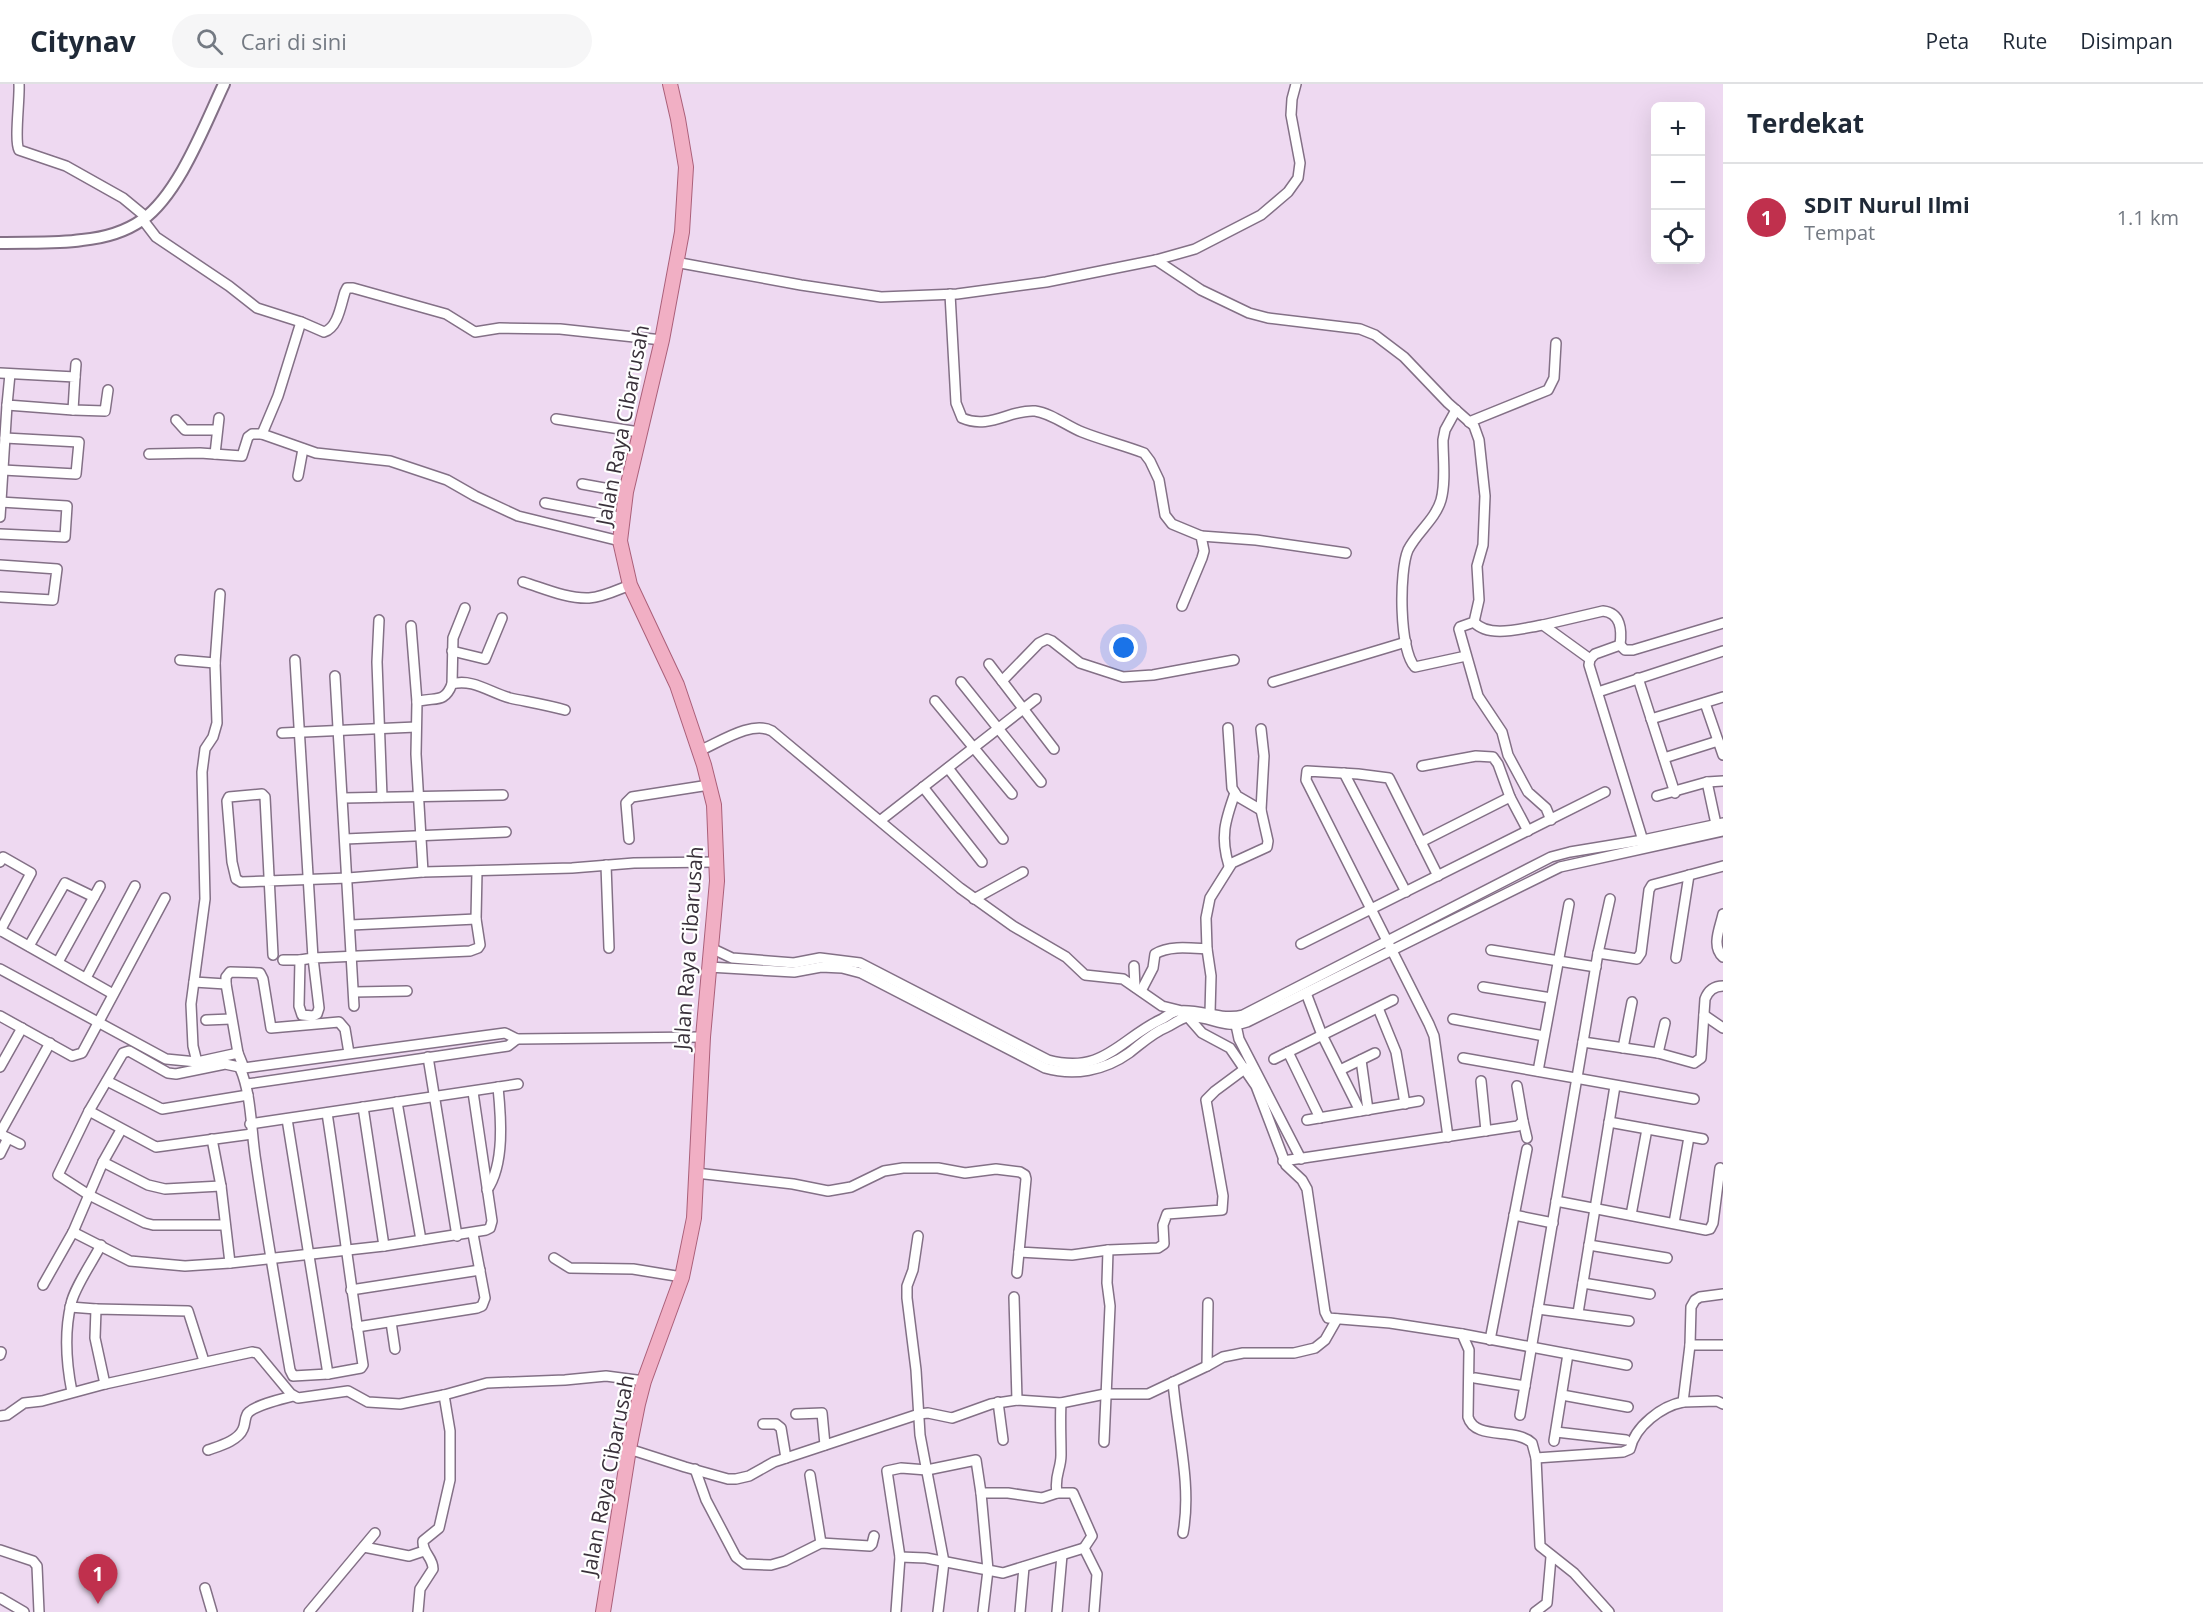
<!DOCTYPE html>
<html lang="id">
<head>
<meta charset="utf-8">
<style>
	:root { --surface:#fff; --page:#f6f6f7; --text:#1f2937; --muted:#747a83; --line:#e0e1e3; --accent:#c0304d }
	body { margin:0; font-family:"Open Sans",sans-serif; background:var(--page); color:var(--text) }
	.controls { position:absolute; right:18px; top:18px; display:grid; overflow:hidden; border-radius:9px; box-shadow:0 6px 24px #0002 }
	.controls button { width:54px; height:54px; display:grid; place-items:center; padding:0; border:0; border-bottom:2px solid var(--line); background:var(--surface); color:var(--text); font:30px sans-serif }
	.you { position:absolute; left:1124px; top:564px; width:21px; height:21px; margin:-15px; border:4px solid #fff; border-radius:50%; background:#1a73e8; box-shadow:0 0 0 9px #1a73e833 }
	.badge { display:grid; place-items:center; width:39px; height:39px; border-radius:50%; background:var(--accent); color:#fff; font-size:20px; font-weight:700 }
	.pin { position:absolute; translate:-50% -50px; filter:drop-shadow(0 2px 3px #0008) }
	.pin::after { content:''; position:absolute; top:32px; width:21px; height:18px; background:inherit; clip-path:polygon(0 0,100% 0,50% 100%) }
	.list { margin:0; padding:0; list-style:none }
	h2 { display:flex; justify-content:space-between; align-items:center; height:78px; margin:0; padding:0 24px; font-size:26px }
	h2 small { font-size:20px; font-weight:400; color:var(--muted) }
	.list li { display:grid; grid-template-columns:39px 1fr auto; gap:18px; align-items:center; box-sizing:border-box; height:108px; padding:0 24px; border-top:2px solid var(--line) }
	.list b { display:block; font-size:22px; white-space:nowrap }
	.list p { margin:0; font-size:20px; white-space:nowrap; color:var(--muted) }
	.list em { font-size:20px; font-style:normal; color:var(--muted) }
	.icon { flex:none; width:33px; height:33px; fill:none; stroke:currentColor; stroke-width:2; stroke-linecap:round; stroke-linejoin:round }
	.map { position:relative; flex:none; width:1723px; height:1528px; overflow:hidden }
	header { display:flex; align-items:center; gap:36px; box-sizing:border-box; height:84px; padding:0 30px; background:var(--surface); border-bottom:2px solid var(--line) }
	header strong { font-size:28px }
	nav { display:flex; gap:33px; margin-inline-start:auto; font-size:21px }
	.search { width:420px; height:54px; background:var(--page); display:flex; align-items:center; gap:15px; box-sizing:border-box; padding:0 21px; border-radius:33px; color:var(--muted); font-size:22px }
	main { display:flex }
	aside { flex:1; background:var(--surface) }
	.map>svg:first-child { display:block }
</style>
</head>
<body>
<header>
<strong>Citynav</strong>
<div class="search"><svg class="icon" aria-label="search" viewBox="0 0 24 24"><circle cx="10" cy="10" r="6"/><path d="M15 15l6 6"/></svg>Cari di sini</div>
<nav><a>Peta</a><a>Rute</a><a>Disimpan</a></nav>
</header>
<main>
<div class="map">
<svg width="1723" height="1528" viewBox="0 0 1723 1528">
	<rect width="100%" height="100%" fill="#eed9f1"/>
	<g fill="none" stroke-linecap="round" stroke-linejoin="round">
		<defs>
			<g id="minor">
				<path d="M19 0C20 15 14 57 19 66L66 82 123 114 146 133"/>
				<path d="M143 136 156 153 229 202 257 224 301 238 324 248C338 244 341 220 345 208L347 204H353L446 230 475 248 500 244 560 245 662 256"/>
				<polyline points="1156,176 1201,206 1249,229 1268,234 1360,245 1375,251 1404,273 1448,319 1474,342 1479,356 1485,412 1483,461 1477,482 1479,516 1474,538 1460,543 1459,545 1478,612 1502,648 1508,671 1528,708 1546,724 1551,736"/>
				<polyline points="675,178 801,201 881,213 957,210 1046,198 1156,176 1195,165 1261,131 1288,108 1298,94 1300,79 1291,31 1292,15 1296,0"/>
				<path d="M950 210 956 319 962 334C989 346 1011 325 1035 327 1051 329 1067 342 1082 348 1102 356 1123 361 1144 369L1150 377 1159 396 1165 431 1172 440 1201 452 1204 467 1202 474 1182 522"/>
				<polyline points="0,289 75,293 73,326 105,327 108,306"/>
				<polyline points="10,290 7,321 73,326"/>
				<polyline points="75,293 76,280"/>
				<path d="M1456 326 1445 346 1443 356C1443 375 1446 398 1441 416 1435 436 1417 448 1408 466 1399 487 1399 566 1415 583L1466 572"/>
				<polyline points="556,335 639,348"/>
				<polyline points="176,336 185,346 217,346"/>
				<polyline points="1469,338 1548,306 1554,294 1556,259"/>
				<polyline points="262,350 278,312 301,238"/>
				<polyline points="149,370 200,369 242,372 248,353 252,350 262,350 316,369 390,377 447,396 475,412 518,432 620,457"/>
				<polyline points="215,370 219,334"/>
				<polyline points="3,386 76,390 79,358 5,354"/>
				<polyline points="298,392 303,365"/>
				<polyline points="582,400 626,408"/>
				<polyline points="0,418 67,422 65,453 0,450"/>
				<polyline points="545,419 623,434"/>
				<polyline points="0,433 7,321"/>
				<polyline points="1201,452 1256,456 1346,469"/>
				<polyline points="0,481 57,485 53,516 0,513"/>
				<path d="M523 498C543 504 567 515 589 514 603 513 617 506 630 501"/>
				<polyline points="379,536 377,578 382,713"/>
				<path d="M1474 538C1489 555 1523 544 1543 541L1590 575 1589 581 1644 760"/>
				<path d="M1543 541 1603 527C1621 529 1622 546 1620 561"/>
				<polyline points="411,542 417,618"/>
				<polyline points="452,567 485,575 502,534"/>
				<polyline points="1590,575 1595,570 1620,561 1625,566 1633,566 1723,539"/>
				<polyline points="180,576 215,579"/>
				<polyline points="295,576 313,874 319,924 317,930 313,932 302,931 299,922 300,876 313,874 470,867 478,864 480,861 476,835 477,787"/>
				<polyline points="989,580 1054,665"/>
				<polyline points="335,592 354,922"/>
				<polyline points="1638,594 1675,709"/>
				<polyline points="1002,597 1039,559 1047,555 1052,557 1080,579 1123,593 1153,591 1234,576"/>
				<polyline points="961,598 1041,698"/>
				<polyline points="1273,598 1406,558"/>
				<polyline points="452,600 453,554 465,524"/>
				<polyline points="1598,608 1723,567"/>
				<polyline points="935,617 1012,710"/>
				<polyline points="1705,619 1723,671"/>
				<polyline points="1651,635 1723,613"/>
				<polyline points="1228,644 1232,704 1237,712 1261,726"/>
				<polyline points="282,649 416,643"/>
				<path d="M699 667C720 658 752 636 772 647L960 804 1013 842 1066 873 1085 891 1123 895 1162 922 1178 926 1188 933 1202 949 1230 964 1256 1002 1286 1081 1302 1096 1307 1105 1325 1228 1328 1234 1390 1239 1462 1250 1469 1266 1468 1333C1475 1357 1515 1343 1532 1359L1536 1374 1540 1462 1574 1489 1609 1528"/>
				<polyline points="1664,674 1718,657"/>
				<polyline points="1422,682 1476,672 1493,673 1498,680 1510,713"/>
				<polyline points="948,684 1003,755"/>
				<polyline points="1344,689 1406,808"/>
				<polyline points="1707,698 1716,740"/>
				<polyline points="923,703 982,778"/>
				<polyline points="1657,712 1707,698 1723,697"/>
				<polyline points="343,714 503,711"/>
				<polyline points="881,736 1036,615"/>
				<polyline points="345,755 506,748"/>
				<polyline points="629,755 626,719 632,713 709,701"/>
				<polyline points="1421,758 1510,713 1528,747"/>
				<polyline points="0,778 3,773 31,789 0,847"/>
				<polyline points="606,781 609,864"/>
				<path d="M1229 782C1220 753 1225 737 1235 709"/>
				<path d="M423 788 416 670 417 618C434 612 444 621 452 600 472 594 491 609 510 614 529 618 547 621 565 626"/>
				<polyline points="1438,792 1389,694 1358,690 1307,687 1306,696 1429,940 1434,952 1448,1053"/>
				<polyline points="974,815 1023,788"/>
				<path d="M1723 830C1720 844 1711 862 1723 873"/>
				<polyline points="351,841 476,835"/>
				<polyline points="0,846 113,910"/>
				<polyline points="1301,860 1605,708"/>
				<polyline points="29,862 65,799 94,813"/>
				<path d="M711 864 732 874 794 879 820 874 860 879 1048 976C1104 991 1119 955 1162 935 1166 933 1173 927 1178 927 1199 924 1222 937 1243 931L1551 773 1570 768 1643 756 1723 739"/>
				<polyline points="1491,866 1596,883"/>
				<polyline points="1598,869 1637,875 1641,869 1649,806 1652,801 1723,782"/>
				<polyline points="273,871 265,713 262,710 229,713 227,717 232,778 236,795 241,798 348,794 423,788 572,784 634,779 716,778"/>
				<polyline points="1676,874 1689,791"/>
				<polyline points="283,876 300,876"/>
				<polyline points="58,878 100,802"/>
				<polyline points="1134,882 1135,903"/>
				<path d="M709 883 794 888 821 883 842 884 861 889 1045 984C1074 992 1104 987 1129 969 1141 960 1152 949 1167 943 1173 940 1181 934 1188 933 1208 931 1227 946 1247 938L1560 783 1723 747"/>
				<polyline points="0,885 166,975 197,978 238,969 244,984"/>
				<polyline points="86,894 135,802"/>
				<polyline points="194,898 226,900"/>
				<polyline points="1483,903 1551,914"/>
				<path d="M1141 907 1153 884 1155 870C1169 861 1191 864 1207 865"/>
				<polyline points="354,908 407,907"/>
				<polyline points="1306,909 1322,951 1360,1027"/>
				<polyline points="1378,924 1396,968 1405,1020"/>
				<polyline points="1210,929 1211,892 1207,865 1206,834 1210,814 1232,779 1267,763 1268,757 1261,726 1264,672 1261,645"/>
				<polyline points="1704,931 1723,944"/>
				<polyline points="0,932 72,972 82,969 165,814"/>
				<polyline points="1453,935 1544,952"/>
				<polyline points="206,936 231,935"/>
				<polyline points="1236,941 1239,955 1301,1075"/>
				<path d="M1583 958 1658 969 1694 979 1701 974 1705 915C1708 907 1714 902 1723 902"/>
				<polyline points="1623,964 1632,918"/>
				<polyline points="1288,968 1320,1034"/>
				<polyline points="238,969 226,900 226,893 230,888 260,889 263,895 271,944 339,938 345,945 349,969"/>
				<polyline points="1658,969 1665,939"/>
				<polyline points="428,973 457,1152"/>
				<polyline points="1463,974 1694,1015"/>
				<polyline points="1274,975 1393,916"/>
				<polyline points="1361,976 1368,1026"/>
				<polyline points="197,978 193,962 191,920 205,815 202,688 205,665 213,653 217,639 215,579 220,510"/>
				<polyline points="0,983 22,944"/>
				<path d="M240 984C252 1011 251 1049 256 1078 266 1148 278 1217 290 1286L293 1292 328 1290 361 1284 363 1281C350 1197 340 1113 327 1029"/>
				<polyline points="1340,986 1375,969"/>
				<polyline points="1538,987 1569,820"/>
				<polyline points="107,997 162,1025 248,1011"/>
				<polyline points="1481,997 1486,1047"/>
				<polyline points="247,1000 508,962 517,955"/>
				<polyline points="397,1018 421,1156"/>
				<polyline points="363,1023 384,1162"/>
				<polyline points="89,1027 156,1063 252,1050"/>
				<polyline points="287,1035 328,1290"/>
				<polyline points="1307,1036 1419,1017"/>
				<polyline points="1523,1037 1527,1054"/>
				<polyline points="1609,1038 1703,1055"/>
				<polyline points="250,1040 518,1000"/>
				<polyline points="0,1049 50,959"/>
				<polyline points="0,1050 20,1060"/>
				<polyline points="212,1055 221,1102 230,1179"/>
				<polyline points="0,1070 8,1054"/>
				<polyline points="1283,1077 1518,1042 1523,1037 1517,1002"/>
				<polyline points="103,1078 148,1101 165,1105 221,1102"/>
				<polyline points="696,1089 793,1100 828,1107 851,1103 884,1087 903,1084 938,1084 965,1089 996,1085 1020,1088 1025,1091 1026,1095 1019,1168 1072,1171 1108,1166 1158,1164 1164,1160 1163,1141 1167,1130 1222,1126 1223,1112 1206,1016 1215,1007 1246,984"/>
				<path d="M487 1106C505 1080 501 1033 498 1003"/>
				<polyline points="1556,1117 1706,1146 1710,1145 1713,1139 1720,1084"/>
				<polyline points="1514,1131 1553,1139"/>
				<polyline points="1631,1131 1647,1045"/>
				<polyline points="1674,1139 1689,1053"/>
				<polyline points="225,1141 153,1141 145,1139 89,1111 58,1091 89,1027 123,969 129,967 168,989 176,990 225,980 244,984 505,949 517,955 703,953"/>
				<polyline points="73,1148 130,1177 185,1182 230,1179 384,1162 486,1146 490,1144 492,1137 473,1008"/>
				<polyline points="918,1152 913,1186 907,1202 907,1214 916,1286 920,1351 944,1478 938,1528"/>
				<polyline points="1589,1161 1667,1174"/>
				<polyline points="554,1174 570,1184 633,1185 682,1193"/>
				<polyline points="1017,1189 1019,1168"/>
				<polyline points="1583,1199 1650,1210"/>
				<polyline points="43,1201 73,1148 103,1078 121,1046"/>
				<polyline points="351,1206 480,1186"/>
				<polyline points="1014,1213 1017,1316"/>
				<polyline points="70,1223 96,1225"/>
				<polyline points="1538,1225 1629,1237"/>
				<polyline points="1578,1229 1615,1002"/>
				<polyline points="391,1238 395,1265"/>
				<polyline points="357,1243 477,1224 482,1222 485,1214 473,1150"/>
				<polyline points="1462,1250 1627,1281"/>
				<polyline points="1490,1256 1527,1065"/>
				<polyline points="1690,1261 1723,1261"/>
				<polyline points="0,1271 1,1268"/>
				<polyline points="1207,1282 1208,1219"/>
				<polyline points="1475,1294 1525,1302"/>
				<path d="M1173 1298C1177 1347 1192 1401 1183 1449"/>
				<polyline points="105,1300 95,1254 96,1225 188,1227 204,1277"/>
				<path d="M72 1308C66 1278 64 1249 71 1220 74 1204 93 1177 101 1161"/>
				<polyline points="1562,1311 1628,1323"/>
				<polyline points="998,1318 1003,1356"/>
				<polyline points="1683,1318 1717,1317 1723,1320"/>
				<polyline points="796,1330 822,1329 825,1361"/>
				<polyline points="1520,1331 1598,869 1610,815"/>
				<polyline points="0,1332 7,1331 24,1319 42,1317 105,1300 252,1268 257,1269 291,1310 298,1314 348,1307 368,1318 400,1320 444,1311 487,1299 565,1296 606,1292 644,1297"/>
				<polyline points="763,1340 776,1340 781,1344 786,1374"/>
				<polyline points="1556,1348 1626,1356"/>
				<polyline points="1554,1357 1568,1270"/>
				<polyline points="1104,1358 1110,1222 1107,1199 1108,1166"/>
				<polyline points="629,1365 685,1383 728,1395 736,1395 749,1392 774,1378 919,1330 928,1329 952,1334 991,1320 1017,1316 1061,1319 1105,1310 1148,1310 1207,1282 1223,1273 1243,1269 1294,1269 1315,1264 1325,1256 1337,1235"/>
				<path d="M208 1366C219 1362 238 1357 243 1345 246 1339 244 1332 249 1328 258 1320 282 1315 293 1312"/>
				<path d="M1536 1374 1623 1368 1630 1365C1635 1342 1662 1322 1683 1318L1690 1261 1691 1223 1695 1216 1700 1213 1723 1210"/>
				<polyline points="695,1385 706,1416 736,1473 745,1480 771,1481 785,1477 821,1459 870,1462 872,1460 874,1452"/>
				<polyline points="810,1391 821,1459"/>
				<path d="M981 1409H1008L1042 1414 1057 1409C1054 1391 1061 1386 1061 1371 1061 1354 1060 1336 1061 1319"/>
				<polyline points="1057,1409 1073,1409 1092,1452 1084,1464"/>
				<polyline points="364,1463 409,1472 424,1467"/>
				<polyline points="0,1466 33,1477 37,1482 39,1528"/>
				<polyline points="900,1473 926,1474 1003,1489 1084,1464 1097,1490 1094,1528"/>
				<polyline points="205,1504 212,1528"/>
				<polyline points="0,1514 24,1528"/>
				<polyline points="309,1528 375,1449"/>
				<path d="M418 1528 420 1505 433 1485C433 1473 422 1469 423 1457L439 1444 450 1396V1347L444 1311"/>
				<polyline points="896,1528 900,1473 887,1387 901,1384 927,1386 976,1376 981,1409 988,1486 983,1528"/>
				<polyline points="1020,1528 1024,1483"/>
				<polyline points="1057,1528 1062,1471"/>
				<polyline points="1535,1528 1547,1519 1551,1473"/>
			</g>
			<path id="tertiary" d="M0 159C27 158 55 160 82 156 103 154 125 148 142 136 179 110 205 40 224 0"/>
			<polyline id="primary" points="603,1528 629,1365 638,1320 644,1297 682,1193 694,1134 703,953 717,797 714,721 704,681 677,601 630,501 620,457 626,408 662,256 682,148 686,83 678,35 670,0"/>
		</defs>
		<!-- minor casing -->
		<use href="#minor" stroke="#837086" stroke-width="12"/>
		<!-- tertiary casing -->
		<use href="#tertiary" stroke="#837086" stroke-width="14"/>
		<!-- primary casing -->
		<use href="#primary" stroke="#ab607a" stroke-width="16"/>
		<!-- minor -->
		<use href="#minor" stroke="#fff" stroke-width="9"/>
		<!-- tertiary -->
		<use href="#tertiary" stroke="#fff" stroke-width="10"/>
		<!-- primary -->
		<use href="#primary" stroke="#f1afc4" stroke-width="14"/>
	</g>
	<g text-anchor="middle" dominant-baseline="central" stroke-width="4.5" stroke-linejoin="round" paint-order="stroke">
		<!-- street labels -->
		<g font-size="21" fill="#39313a" stroke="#fff">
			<text transform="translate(622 341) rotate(-79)">Jalan Raya Cibarusah</text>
			<text transform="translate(688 864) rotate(-86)">Jalan Raya Cibarusah</text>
			<text transform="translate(607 1391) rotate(-79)">Jalan Raya Cibarusah</text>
		</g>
	</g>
</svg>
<div class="controls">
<button>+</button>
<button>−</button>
<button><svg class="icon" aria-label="locate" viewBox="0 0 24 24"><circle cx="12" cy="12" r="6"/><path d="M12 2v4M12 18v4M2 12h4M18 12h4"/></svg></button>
</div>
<div class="you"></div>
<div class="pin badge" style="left:98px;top:1520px">1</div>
</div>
<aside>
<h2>Terdekat<small></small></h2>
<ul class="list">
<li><span class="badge">1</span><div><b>SDIT Nurul Ilmi</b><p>Tempat</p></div><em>1.1 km</em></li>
</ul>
</aside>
</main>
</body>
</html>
